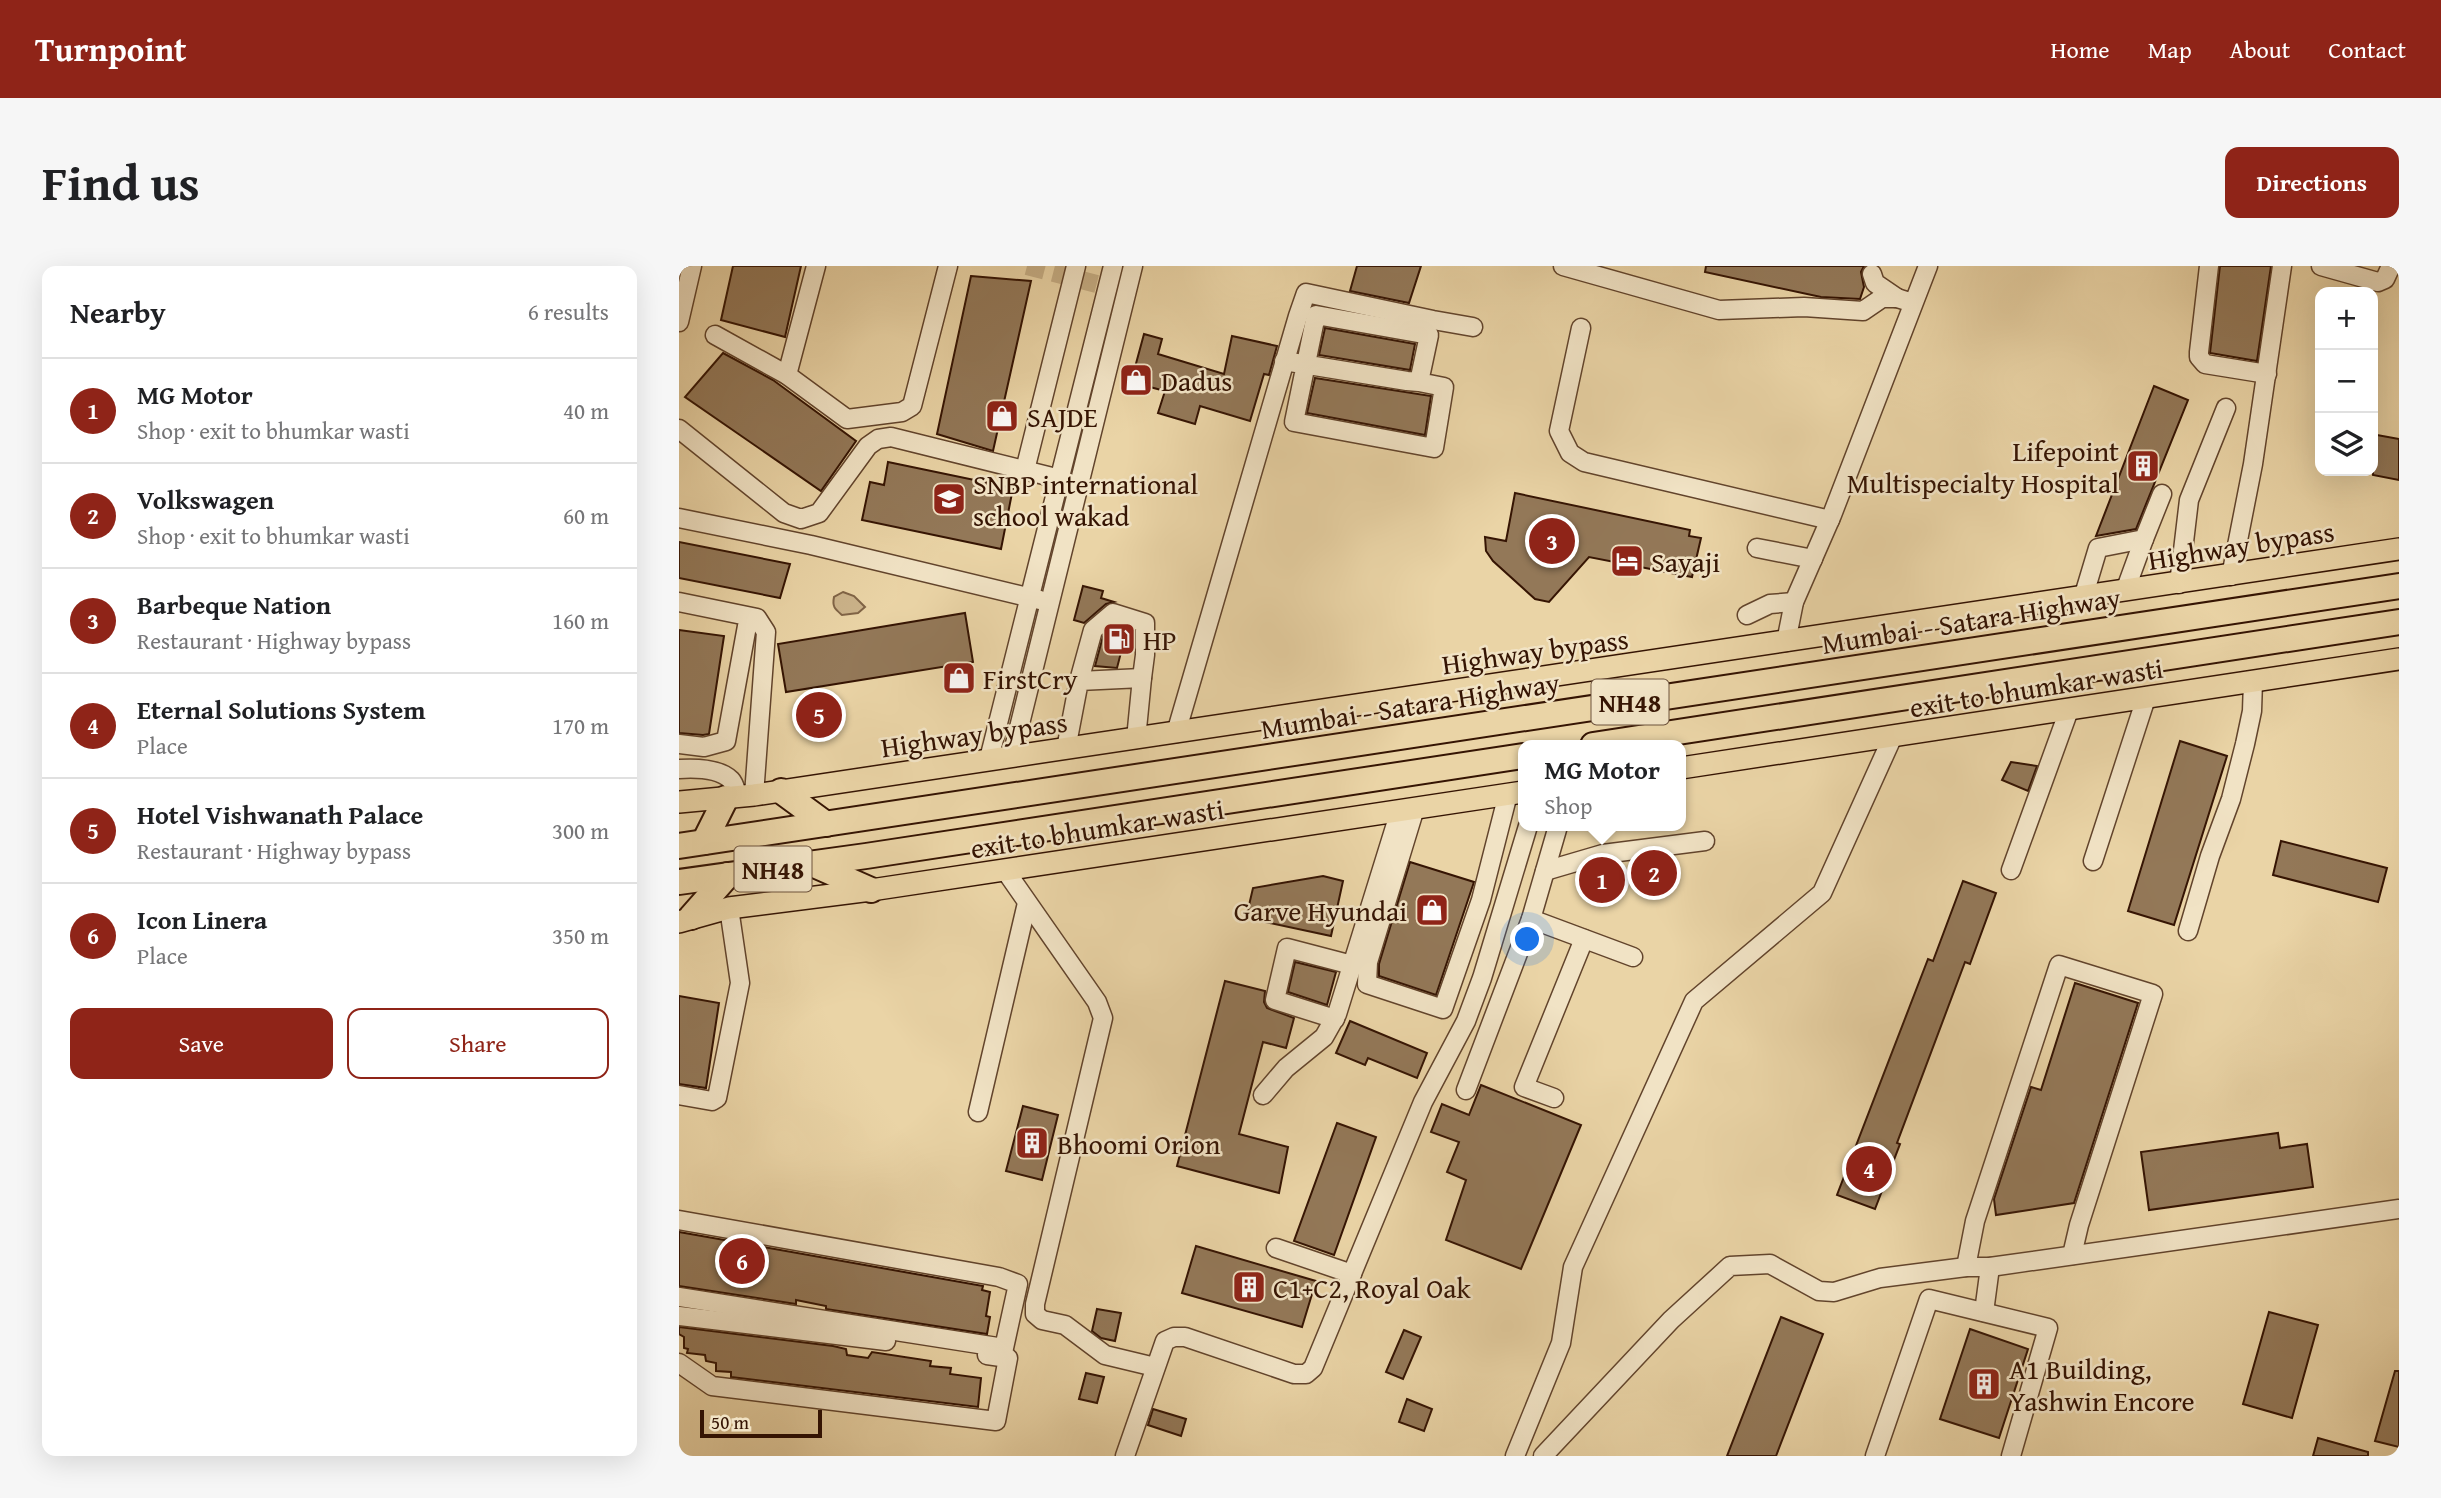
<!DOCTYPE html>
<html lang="en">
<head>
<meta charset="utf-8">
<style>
	:root { --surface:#fff; --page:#f6f6f6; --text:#202124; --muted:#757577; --line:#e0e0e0; --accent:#8f2418 }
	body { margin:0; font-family:"Gentium Book Plus",serif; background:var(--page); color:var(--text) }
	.controls { position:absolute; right:21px; top:21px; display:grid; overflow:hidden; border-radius:14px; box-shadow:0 7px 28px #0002 }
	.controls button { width:63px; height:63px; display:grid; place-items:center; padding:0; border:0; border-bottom:2px solid var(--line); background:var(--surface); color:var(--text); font:35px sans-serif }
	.scale { position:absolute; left:21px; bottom:18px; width:122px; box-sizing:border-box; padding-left:7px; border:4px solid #351403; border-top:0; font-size:19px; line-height:24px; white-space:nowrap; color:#351403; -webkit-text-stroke:5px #f1e3c5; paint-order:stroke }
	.you { position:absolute; left:849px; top:674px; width:24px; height:24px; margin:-18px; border:5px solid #fff; border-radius:50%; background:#1a73e8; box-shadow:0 0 0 10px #1a73e833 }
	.badge { display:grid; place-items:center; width:46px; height:46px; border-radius:50%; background:var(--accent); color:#fff; font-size:23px; font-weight:700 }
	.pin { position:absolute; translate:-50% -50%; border:4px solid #fff; box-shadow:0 2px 7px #0006 }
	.popup { position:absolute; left:839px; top:474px; width:168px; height:91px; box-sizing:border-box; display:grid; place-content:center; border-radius:14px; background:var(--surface); filter:drop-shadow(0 2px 5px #0005); font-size:23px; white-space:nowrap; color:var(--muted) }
	.popup b { font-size:26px; color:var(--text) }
	.popup::after { content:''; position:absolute; left:50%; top:100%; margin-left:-14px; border:14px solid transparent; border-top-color:var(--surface) }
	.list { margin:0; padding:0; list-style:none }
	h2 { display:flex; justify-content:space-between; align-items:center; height:91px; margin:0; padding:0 28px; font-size:30px }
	h2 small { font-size:23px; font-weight:400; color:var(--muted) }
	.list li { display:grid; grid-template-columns:46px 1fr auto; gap:21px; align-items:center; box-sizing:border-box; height:105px; padding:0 28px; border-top:2px solid var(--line) }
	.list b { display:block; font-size:26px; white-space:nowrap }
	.list p { margin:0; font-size:23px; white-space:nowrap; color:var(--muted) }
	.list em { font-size:23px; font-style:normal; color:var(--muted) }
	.actions { display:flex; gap:14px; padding:21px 28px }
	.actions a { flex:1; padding:16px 0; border:2px solid var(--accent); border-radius:14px; text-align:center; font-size:24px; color:var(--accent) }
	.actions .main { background:var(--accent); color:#fff }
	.icon { flex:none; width:38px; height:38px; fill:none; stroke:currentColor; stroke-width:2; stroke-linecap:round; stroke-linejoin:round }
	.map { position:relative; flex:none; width:1720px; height:1190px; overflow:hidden; border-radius:14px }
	header { display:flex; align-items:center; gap:42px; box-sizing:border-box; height:98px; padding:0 35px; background:var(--accent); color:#fff }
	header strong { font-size:33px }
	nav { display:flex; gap:38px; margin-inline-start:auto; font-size:24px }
	.intro { display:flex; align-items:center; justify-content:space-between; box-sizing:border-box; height:168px; padding:0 42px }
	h1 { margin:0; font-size:49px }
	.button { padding:18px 32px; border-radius:14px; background:var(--accent); color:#fff; font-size:24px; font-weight:700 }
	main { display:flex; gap:42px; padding:0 42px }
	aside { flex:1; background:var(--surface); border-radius:14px; box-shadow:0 7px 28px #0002 }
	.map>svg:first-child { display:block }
</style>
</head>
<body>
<header>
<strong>Turnpoint</strong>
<nav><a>Home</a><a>Map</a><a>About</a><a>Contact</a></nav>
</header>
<div class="intro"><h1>Find us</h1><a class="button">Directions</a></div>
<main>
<aside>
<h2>Nearby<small>6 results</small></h2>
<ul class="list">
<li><span class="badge">1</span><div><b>MG Motor</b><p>Shop · exit to bhumkar wasti</p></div><em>40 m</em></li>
<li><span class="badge">2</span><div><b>Volkswagen</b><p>Shop · exit to bhumkar wasti</p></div><em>60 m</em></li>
<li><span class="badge">3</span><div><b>Barbeque Nation</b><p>Restaurant · Highway bypass</p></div><em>160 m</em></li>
<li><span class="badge">4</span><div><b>Eternal Solutions System</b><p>Place</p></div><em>170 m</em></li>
<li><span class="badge">5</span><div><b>Hotel Vishwanath Palace</b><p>Restaurant · Highway bypass</p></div><em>300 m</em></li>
<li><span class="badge">6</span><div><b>Icon Linera</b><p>Place</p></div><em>350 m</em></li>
</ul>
<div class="actions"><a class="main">Save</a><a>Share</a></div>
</aside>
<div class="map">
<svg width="1720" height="1190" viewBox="0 0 1720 1190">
	<rect width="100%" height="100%" fill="#ead4a6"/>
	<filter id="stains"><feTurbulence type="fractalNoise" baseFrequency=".00286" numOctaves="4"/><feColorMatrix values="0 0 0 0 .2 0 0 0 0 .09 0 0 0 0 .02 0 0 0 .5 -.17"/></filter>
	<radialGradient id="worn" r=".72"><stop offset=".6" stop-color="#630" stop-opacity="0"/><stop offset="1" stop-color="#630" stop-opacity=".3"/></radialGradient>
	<!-- green -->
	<path fill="#cbb38a" stroke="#806446" stroke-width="2" d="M164 326 175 330 186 341 179 347 163 349C156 343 153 341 155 331Z"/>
	<!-- building -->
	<g fill="#937858" stroke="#351403" stroke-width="2">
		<polygon points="54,0 122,0 106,71 42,54"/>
		<polygon points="678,0 742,0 730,37 671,25"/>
		<polygon points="1027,0 1185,0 1182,6 1185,21 1181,33 1142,31 1026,6"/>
		<polygon points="1541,0 1592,0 1578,95 1531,87"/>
		<polygon points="292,10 352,15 314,185 258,168"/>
		<polygon points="646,62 736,78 731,104 640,89"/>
		<polygon points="465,68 483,73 479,88 545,108 553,70 598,80 590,109 585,108 571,155 521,140 516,158 479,147 486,125 452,116"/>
		<polygon points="44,87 94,114 177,175 142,225 6,131"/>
		<polygon points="636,112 752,130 746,169 628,147"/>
		<polygon points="1475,120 1509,134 1457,263 1417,270"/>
		<polygon points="1698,169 1720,173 1720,214 1694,209 1694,192"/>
		<polygon points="209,196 334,222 322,283 183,254 191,216 205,219"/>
		<polygon points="836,227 1011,264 1010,270 1022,272 1013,311 910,291 870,336 856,333 814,295 807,285 806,271 827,275"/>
		<polygon points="0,276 111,298 101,332 0,312"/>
		<polygon points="404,320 424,325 422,332 435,336 427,338 405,357 395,354"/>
		<polygon points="286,347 294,396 107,426 99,378"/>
		<polygon points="437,360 448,363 438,402 416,400 424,370"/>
		<polygon points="0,364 45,370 30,468 24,469 0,467"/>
		<polygon points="1501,475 1548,490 1495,659 1449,645"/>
		<polygon points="1332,496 1358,500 1349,525 1323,514"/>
		<polygon points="1602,575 1708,602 1699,636 1594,609"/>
		<polygon points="731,596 795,616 757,729 700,710 700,698"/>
		<polygon points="644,610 664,615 652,670 567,652 574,622"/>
		<polygon points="1284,615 1317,627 1291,698 1286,696 1218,877 1221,878 1196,943 1158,929 1249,693 1254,695"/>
		<polygon points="616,696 657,706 648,739 609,726"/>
		<polygon points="546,715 586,725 585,736 588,742 615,752 607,782 584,776 560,868 609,881 600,927 498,900"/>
		<polygon points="1396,717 1459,737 1395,937 1317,949 1315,933 1352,821 1362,824"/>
		<polygon points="0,730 40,737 27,822 0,818"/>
		<polygon points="671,755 748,787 738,812 689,792 686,799 657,787"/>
		<polygon points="802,819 902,859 842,1003 767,974 787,914 768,906 780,876 752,866 763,838 790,849"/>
		<polygon points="344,840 379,849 363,914 327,905"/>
		<polygon points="658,857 697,871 655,989 615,975"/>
		<polygon points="1599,867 1601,882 1628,878 1634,921 1470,944 1462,886"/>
		<polygon points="0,966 304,1020 303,1024 311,1026 307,1050 311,1051 308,1068 147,1043 147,1040 117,1034 117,1038 0,1020"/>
		<polygon points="517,980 637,1015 623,1061 503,1027"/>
		<polygon points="418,1043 442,1047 436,1075 422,1072 413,1065"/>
		<polygon points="1590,1046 1639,1059 1613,1152 1564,1138"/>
		<polygon points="1102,1051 1144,1068 1097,1190 1048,1190"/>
		<polygon points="0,1061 154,1080 167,1083 168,1089 189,1092 193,1086 252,1095 251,1100 272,1102 271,1108 302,1112 299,1141 52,1111 52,1106 37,1105 37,1097 27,1095 26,1089 8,1087 9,1083 5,1082 5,1071 0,1068"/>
		<polygon points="1291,1063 1349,1083 1320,1172 1261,1153"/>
		<polygon points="725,1064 742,1071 724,1113 707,1106"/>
		<polygon points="1716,1105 1720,1105 1720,1181 1696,1175"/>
		<polygon points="407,1107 425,1111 418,1137 400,1133"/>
		<polygon points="728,1133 753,1143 745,1165 720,1156"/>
		<polygon points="474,1143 507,1153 502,1170 469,1159"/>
		<polygon points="1639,1172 1689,1186 1689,1190 1634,1190"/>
	</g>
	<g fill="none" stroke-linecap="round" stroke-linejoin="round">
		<!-- minor-tunnel -->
		<polyline stroke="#c6ae85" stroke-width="18" stroke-dasharray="18 9" stroke-linecap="butt" points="348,0 429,21"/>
		<defs>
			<g id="minor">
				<polyline points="884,0 1040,44 1125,41 1184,45 1203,32 1218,32 1234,37"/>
				<polyline points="1530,0 1520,86 1520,91 1526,98 1588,108"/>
				<polyline points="1642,0 1699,16 1706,13 1712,0"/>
				<polyline points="1193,8 1196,17 1218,32"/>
				<polyline points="0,56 13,0"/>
				<polyline points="902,62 880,165 891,187 905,196 1151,254"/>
				<polyline points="36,69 108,109 168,153 223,146 233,140 269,0"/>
				<polyline points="605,95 728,115 740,116 750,69 637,49 615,156 755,182 765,121 740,116"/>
				<polyline points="108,109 137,0"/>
				<polyline points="0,163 105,247 122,253 140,247 189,180 199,173 212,171 381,213"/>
				<polyline points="346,204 397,0"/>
				<polyline points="0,252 132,279 361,334"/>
				<polyline points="1078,282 1134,293"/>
				<polyline points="1552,310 1574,198 1603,0"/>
				<polyline points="1500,318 1510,234 1547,142"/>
				<polyline points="1446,325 1465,273"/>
				<polyline points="1404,332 1419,282 1465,273 1483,228"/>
				<polyline points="0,336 78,352 87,366 75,529"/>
				<polyline points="1068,349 1091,338 1115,336"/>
				<polyline points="1107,376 1115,336 1153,249 1249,0"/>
				<polyline points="400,415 414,364 434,347 466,357 466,389 463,412"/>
				<polyline points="497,467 619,50 627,27 754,54 794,61"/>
				<polyline points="0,478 25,481 47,475 68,360"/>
				<polyline points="387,483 400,415 463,412 457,473"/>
				<polyline points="333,490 454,0"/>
				<polyline points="310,493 434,0"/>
				<path d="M0 503C16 502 40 502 52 514 56 518 57 526 59 531"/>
				<polyline points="736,542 689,696 688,718 764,743 802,634 829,528"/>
				<polyline points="879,560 852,653 954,691"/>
				<polyline points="1414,595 1467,432"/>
				<polyline points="326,604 418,736 424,752 356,1038 356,1048 363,1054 386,1059 426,1089 476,1101"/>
				<polyline points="1332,604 1390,444"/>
				<polyline points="866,605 924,588 1026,575"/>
				<polyline points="1509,665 1531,590 1552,533 1566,478 1573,445 1574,415"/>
				<polyline points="656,753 596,734 608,682 673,699"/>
				<polyline points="787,824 852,653"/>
				<polyline points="0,829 33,835 38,832 61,717 50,642"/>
				<polyline points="584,829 607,802 645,771 658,748 721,545"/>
				<polyline points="875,832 845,821 905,673"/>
				<polyline points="299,846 348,637"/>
				<polyline points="0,954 320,1011 339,1018 325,1082 0,1031"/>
				<polyline points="597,982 673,1008"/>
				<polyline points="1287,1001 1296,955 1380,699 1474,728 1400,959 1393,989"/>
				<polyline points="1305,1046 1311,1001"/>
				<polyline points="0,1050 207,1075"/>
				<polyline points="0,1097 33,1120 317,1155 329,1092 308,1089"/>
				<polyline points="446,1190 486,1075 495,1071 506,1071 615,1108 627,1108 634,1102 744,836 787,755 803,712 849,560"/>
				<polyline points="836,1190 882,1077 894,1001 1015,735 1143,627 1214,470"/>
				<polyline points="864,1190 992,1054 1051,1000 1091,998 1140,1025 1155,1026 1201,1012 1287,1001 1311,1001 1720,943"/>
				<polyline points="1196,1190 1250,1033 1369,1062 1332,1190"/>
			</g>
			<g id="major">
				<polyline points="1002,502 1720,393"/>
				<polyline points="0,536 75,529 1720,283"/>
				<polyline points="0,656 50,642 192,624 844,526"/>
			</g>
			<g id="highway">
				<polyline points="914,479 1720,356"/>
				<polyline points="102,525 147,558"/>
				<polyline points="25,576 47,532"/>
				<polyline points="0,580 1720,320"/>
				<polyline points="133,598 192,624"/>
				<polyline points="0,616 187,590 844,490"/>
				<polyline points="12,651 49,609"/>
			</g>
		</defs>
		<!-- minor casing -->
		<use href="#minor" stroke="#62442c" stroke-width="21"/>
		<!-- major casing -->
		<use href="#major" stroke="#351403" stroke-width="24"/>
		<!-- highway casing -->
		<use href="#highway" stroke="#351403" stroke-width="28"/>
		<!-- minor -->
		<use href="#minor" stroke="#f1e3c5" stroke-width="18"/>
		<!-- major -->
		<use href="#major" stroke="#ead4a6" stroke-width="21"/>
		<!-- highway -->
		<use href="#highway" stroke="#ead4a6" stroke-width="24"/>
	</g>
	<!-- icons -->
	<defs>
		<symbol id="shop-square" viewBox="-11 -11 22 22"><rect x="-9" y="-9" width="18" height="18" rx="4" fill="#8f2418" stroke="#f1e3c5"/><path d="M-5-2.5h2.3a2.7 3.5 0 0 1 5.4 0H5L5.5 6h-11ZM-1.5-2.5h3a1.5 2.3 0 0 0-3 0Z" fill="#fff"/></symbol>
		<symbol id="building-square" viewBox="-11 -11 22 22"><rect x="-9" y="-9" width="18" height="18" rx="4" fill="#8f2418" stroke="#f1e3c5"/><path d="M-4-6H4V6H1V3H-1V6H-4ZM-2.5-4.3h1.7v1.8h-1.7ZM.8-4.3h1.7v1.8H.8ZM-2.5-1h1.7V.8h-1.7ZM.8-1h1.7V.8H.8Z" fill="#fff"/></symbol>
		<symbol id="school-square" viewBox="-11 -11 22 22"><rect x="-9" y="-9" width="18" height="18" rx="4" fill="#8f2418" stroke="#f1e3c5"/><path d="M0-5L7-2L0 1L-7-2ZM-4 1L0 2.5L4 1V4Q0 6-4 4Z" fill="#fff"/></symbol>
		<symbol id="hotel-square" viewBox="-11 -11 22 22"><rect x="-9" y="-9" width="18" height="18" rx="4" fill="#8f2418" stroke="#f1e3c5"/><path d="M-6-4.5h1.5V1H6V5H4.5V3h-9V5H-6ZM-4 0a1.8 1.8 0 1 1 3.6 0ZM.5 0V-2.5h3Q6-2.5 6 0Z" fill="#fff"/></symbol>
		<symbol id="fuel-square" viewBox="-11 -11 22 22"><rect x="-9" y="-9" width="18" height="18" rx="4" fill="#8f2418" stroke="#f1e3c5"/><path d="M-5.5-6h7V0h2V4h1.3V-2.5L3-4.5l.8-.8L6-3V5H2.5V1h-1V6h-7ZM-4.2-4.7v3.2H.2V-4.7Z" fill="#fff"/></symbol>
	</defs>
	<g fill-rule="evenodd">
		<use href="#shop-square" x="438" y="95" width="38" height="38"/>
		<use href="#shop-square" x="304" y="131" width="38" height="38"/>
		<use href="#building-square" x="1445" y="181" width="38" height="38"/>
		<use href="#school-square" x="251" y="214" width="38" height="38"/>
		<use href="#hotel-square" x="929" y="276" width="38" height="38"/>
		<use href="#fuel-square" x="421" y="354" width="38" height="38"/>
		<use href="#shop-square" x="261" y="393" width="38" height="38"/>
		<use href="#shop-square" x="734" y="625" width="38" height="38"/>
		<use href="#building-square" x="334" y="858" width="38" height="38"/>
		<use href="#building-square" x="551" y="1002" width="38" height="38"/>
		<use href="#building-square" x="1286" y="1099" width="38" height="38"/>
	</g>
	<g text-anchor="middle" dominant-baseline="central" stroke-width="5" stroke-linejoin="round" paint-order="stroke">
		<!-- shield labels -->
		<g fill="#f1e3c5" stroke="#6d523d" stroke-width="2">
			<rect x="912.5" y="413.5" width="77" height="45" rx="5"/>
			<rect x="55.5" y="580.5" width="77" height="45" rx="5"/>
		</g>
		<g font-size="26" font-weight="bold" fill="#351403">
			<text x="951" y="436">NH48</text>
			<text x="94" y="603">NH48</text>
		</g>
		<!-- poi labels -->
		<g font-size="28" fill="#351403" stroke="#f1e3c5" text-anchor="start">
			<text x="482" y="114">Dadus</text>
			<text x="348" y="150">SAJDE</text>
			<text x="1440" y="184" text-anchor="end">Lifepoint<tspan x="1440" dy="32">Multispecialty Hospital</tspan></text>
			<text x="294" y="217">SNBP international<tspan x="294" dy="32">school wakad</tspan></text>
			<text x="972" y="295">Sayaji</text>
			<text x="464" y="373">HP</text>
			<text x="304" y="412">FirstCry</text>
			<text x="728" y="644" text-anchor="end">Garve Hyundai</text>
			<text x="378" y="877">Bhoomi Orion</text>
			<text x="594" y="1021">C1+C2, Royal Oak</text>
			<text x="1330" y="1102">A1 Building,<tspan x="1330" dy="32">Yashwin Encore</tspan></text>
		</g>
		<!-- street labels -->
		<g font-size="28" fill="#351403" stroke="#f1e3c5">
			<text transform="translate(1562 279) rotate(-9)">Highway bypass</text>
			<text transform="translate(1292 354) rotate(-9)">Mumbai - Satara Highway</text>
			<text transform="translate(856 385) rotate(-8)">Highway bypass</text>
			<text transform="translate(1357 421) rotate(-9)">exit to bhumkar wasti</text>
			<text transform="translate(731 439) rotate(-9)">Mumbai - Satara Highway</text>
			<text transform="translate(295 468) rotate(-8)">Highway bypass</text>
			<text transform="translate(418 562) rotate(-9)">exit to bhumkar wasti</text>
		</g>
	</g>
	<rect width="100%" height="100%" filter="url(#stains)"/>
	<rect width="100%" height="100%" fill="url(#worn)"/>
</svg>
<div class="controls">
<button>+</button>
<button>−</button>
<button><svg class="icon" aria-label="layers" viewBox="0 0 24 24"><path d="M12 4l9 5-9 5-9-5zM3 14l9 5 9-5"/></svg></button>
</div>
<div class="scale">50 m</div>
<div class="you"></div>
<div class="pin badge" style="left:923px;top:614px">1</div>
<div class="popup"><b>MG Motor</b>Shop</div>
<div class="pin badge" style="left:975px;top:607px">2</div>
<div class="pin badge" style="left:873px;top:275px">3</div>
<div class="pin badge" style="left:1190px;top:903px">4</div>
<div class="pin badge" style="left:140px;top:449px">5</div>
<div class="pin badge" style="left:63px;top:995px">6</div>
</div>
</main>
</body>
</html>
